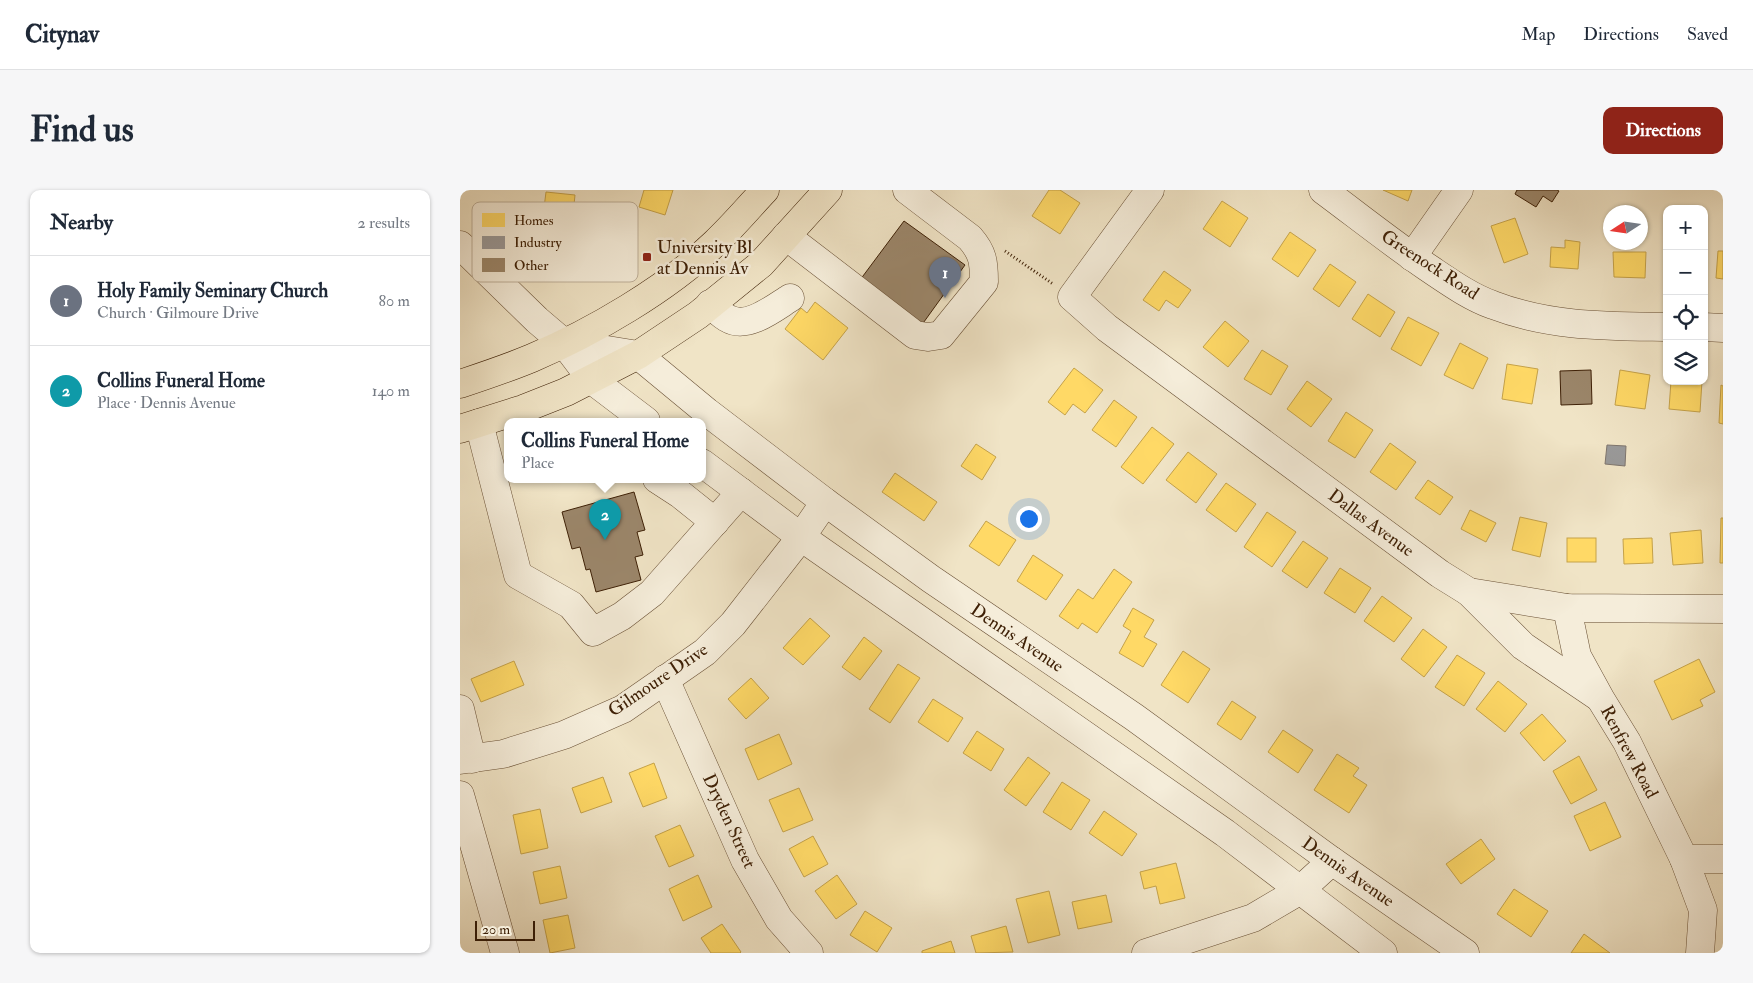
<!DOCTYPE html>
<html lang="en">
<head>
<meta charset="utf-8">
<style>
	:root { --surface:#fff; --page:#f6f6f7; --text:#1f2937; --muted:#747a83; --line:#e0e1e3; --accent:#8f2418 }
	body { margin:0; font-family:"IM FELL Double Pica",serif; background:var(--page); color:var(--text) }
	.controls { position:absolute; right:15px; top:15px; display:grid; overflow:hidden; border-radius:10px; box-shadow:0 1px 4px #0004 }
	.controls button { width:45px; height:45px; display:grid; place-items:center; padding:0; border:0; border-bottom:1px solid var(--line); background:var(--surface); color:var(--text); font:25px sans-serif }
	.compass { position:absolute; left:1143px; top:15px; width:45px; height:45px; border-radius:50%; background:var(--surface); box-shadow:0 1px 4px #0004; rotate:258deg }
	.scale { position:absolute; left:15px; bottom:12px; width:60px; box-sizing:border-box; padding-left:5px; border:2px solid #3e2006; border-top:0; font-size:14px; line-height:18px; white-space:nowrap; color:#3e2006; -webkit-text-stroke:4px #f5edda; paint-order:stroke }
	.you { position:absolute; left:568px; top:328px; width:18px; height:18px; margin:-12px; border:4px solid #fff; border-radius:50%; background:#1a73e8; box-shadow:0 0 0 8px #1a73e833 }
	.badge { display:grid; place-items:center; width:32px; height:32px; border-radius:50%; background:var(--accent); color:#fff; font-size:16px; font-weight:700 }
	.pin { position:absolute; translate:-50% -41px; filter:drop-shadow(0 1px 2px #0008) }
	.pin::after { content:''; position:absolute; top:26px; width:18px; height:15px; background:inherit; clip-path:polygon(0 0,100% 0,50% 100%) }
	.popup { position:absolute; left:44px; top:228px; width:202px; height:65px; box-sizing:border-box; display:grid; place-content:center; border-radius:10px; background:var(--surface); filter:drop-shadow(0 1px 4px #0005); font-size:16px; white-space:nowrap; color:var(--muted) }
	.popup b { font-size:19px; color:var(--text) }
	.popup::after { content:''; position:absolute; left:50%; top:100%; margin-left:-10px; border:10px solid transparent; border-top-color:var(--surface) }
	.list { margin:0; padding:0; list-style:none }
	h2 { display:flex; justify-content:space-between; align-items:center; height:65px; margin:0; padding:0 20px; font-size:21px }
	h2 small { font-size:16px; font-weight:400; color:var(--muted) }
	.list li { display:grid; grid-template-columns:32px 1fr auto; gap:15px; align-items:center; box-sizing:border-box; height:90px; padding:0 20px; border-top:1px solid var(--line) }
	.list b { display:block; font-size:19px; white-space:nowrap }
	.list p { margin:0; font-size:16px; white-space:nowrap; color:var(--muted) }
	.list em { font-size:16px; font-style:normal; color:var(--muted) }
	.icon { flex:none; width:28px; height:28px; fill:none; stroke:currentColor; stroke-width:2; stroke-linecap:round; stroke-linejoin:round }
	.map { position:relative; flex:none; width:1263px; height:763px; overflow:hidden; border-radius:10px }
	header { display:flex; align-items:center; gap:30px; box-sizing:border-box; height:70px; padding:0 25px; background:var(--surface); border-bottom:1px solid var(--line) }
	header strong { font-size:24px }
	nav { display:flex; gap:28px; margin-inline-start:auto; font-size:18px }
	.intro { display:flex; align-items:center; justify-content:space-between; box-sizing:border-box; height:120px; padding:0 30px }
	h1 { margin:0; font-size:35px }
	.button { padding:12px 22px; border-radius:10px; background:var(--accent); color:#fff; font-size:18px; font-weight:700 }
	main { display:flex; gap:30px; padding:0 30px }
	aside { flex:1; background:var(--surface); border-radius:10px; box-shadow:0 1px 4px #0004 }
	.map>svg:first-child { display:block }
</style>
</head>
<body>
<header>
<strong>Citynav</strong>
<nav><a>Map</a><a>Directions</a><a>Saved</a></nav>
</header>
<div class="intro"><h1>Find us</h1><a class="button">Directions</a></div>
<main>
<aside>
<h2>Nearby<small>2 results</small></h2>
<ul class="list">
<li><span class="badge" style="background:#6b7280">1</span><div><b>Holy Family Seminary Church</b><p>Church · Gilmoure Drive</p></div><em>80 m</em></li>
<li><span class="badge" style="background:#0f9aa8">2</span><div><b>Collins Funeral Home</b><p>Place · Dennis Avenue</p></div><em>140 m</em></li>
</ul>
</aside>
<div class="map">
<svg width="1263" height="763" viewBox="0 0 1263 763">
	<rect width="100%" height="100%" fill="#f0e4c6"/>
	<filter id="stains"><feTurbulence type="fractalNoise" baseFrequency=".004" numOctaves="4"/><feColorMatrix values="0 0 0 0 .2 0 0 0 0 .09 0 0 0 0 .02 0 0 0 .5 -.17"/></filter>
	<radialGradient id="worn" r=".72"><stop offset=".6" stop-color="#630" stop-opacity="0"/><stop offset="1" stop-color="#630" stop-opacity=".3"/></radialGradient>
	<!-- homes -->
	<g fill="#ffd966" stroke="#c5a249">
		<polygon points="184,0 213,0 205,25 179,17"/>
		<polygon points="589,0 600,0 620,13 600,44 572,26"/>
		<polygon points="923,0 952,0 948,11"/>
		<polygon points="86,2 115,5 111,45 81,42"/>
		<polygon points="762,11 788,28 770,57 743,39"/>
		<polygon points="150,28 163,69 126,79 117,50 127,48 131,33"/>
		<polygon points="1055,28 1068,64 1044,73 1031,36"/>
		<polygon points="830,42 856,60 838,87 812,69"/>
		<polygon points="1105,50 1120,52 1118,79 1090,77 1091,57 1105,58"/>
		<polygon points="1258,61 1263,61 1263,89 1256,88"/>
		<polygon points="1153,62 1186,62 1185,88 1154,87"/>
		<polygon points="870,74 896,92 879,117 853,99"/>
		<polygon points="704,81 731,100 718,118 706,110 699,121 683,110"/>
		<polygon points="908,104 935,122 920,147 892,129"/>
		<polygon points="355,112 388,138 363,170 325,139 341,118 347,123"/>
		<polygon points="948,127 979,143 961,176 931,159"/>
		<polygon points="765,131 789,151 768,177 743,157"/>
		<polygon points="1000,153 1028,168 1013,199 984,185"/>
		<polygon points="802,160 828,176 811,205 784,189"/>
		<polygon points="1047,174 1078,179 1072,214 1042,209"/>
		<polygon points="614,178 643,200 625,223 613,214 605,225 588,212"/>
		<polygon points="1160,180 1190,185 1185,219 1155,215"/>
		<polygon points="847,191 872,209 851,237 827,219"/>
		<polygon points="1211,191 1242,191 1240,222 1209,219"/>
		<polygon points="1261,195 1263,196 1263,234 1259,233"/>
		<polygon points="654,210 677,227 656,257 632,240"/>
		<polygon points="886,222 913,240 895,268 868,251"/>
		<polygon points="692,237 714,254 683,294 661,277"/>
		<polygon points="930,253 956,272 936,300 910,282"/>
		<polygon points="516,254 536,267 522,290 501,276"/>
		<polygon points="728,262 757,284 736,313 706,290"/>
		<polygon points="435,283 477,312 464,331 422,302"/>
		<polygon points="968,290 993,307 980,325 955,308"/>
		<polygon points="766,293 796,314 776,342 746,320"/>
		<polygon points="1010,320 1036,333 1026,352 1001,339"/>
		<polygon points="807,322 836,342 812,377 784,357"/>
		<polygon points="1060,327 1087,333 1080,367 1052,360"/>
		<polygon points="1261,328 1263,328 1263,373 1260,373"/>
		<polygon points="526,331 556,350 539,376 509,356"/>
		<polygon points="1241,340 1243,373 1213,375 1210,343"/>
		<rect x="1107" y="348" width="29" height="24"/>
		<polygon points="1192,348 1193,373 1164,374 1163,349"/>
		<polygon points="843,351 868,368 847,398 822,381"/>
		<polygon points="573,365 603,385 586,410 557,391"/>
		<polygon points="880,378 911,398 895,423 864,403"/>
		<polygon points="654,379 672,392 637,443 622,433 618,439 599,426 618,399 633,409"/>
		<polygon points="922,406 952,428 934,452 904,431"/>
		<polygon points="673,418 694,430 684,447 697,454 683,477 659,463 671,441 663,436"/>
		<polygon points="350,428 370,446 343,475 323,458"/>
		<polygon points="963,439 987,457 964,487 941,469"/>
		<polygon points="404,447 422,461 400,490 382,477"/>
		<polygon points="723,461 750,479 728,513 701,495"/>
		<polygon points="997,465 1025,483 1004,516 975,497"/>
		<polygon points="1239,469 1255,502 1240,510 1243,516 1212,530 1194,491"/>
		<polygon points="54,471 64,495 21,512 11,489"/>
		<polygon points="438,474 460,488 430,533 409,519"/>
		<polygon points="291,488 309,508 286,529 268,509"/>
		<polygon points="1038,491 1067,514 1045,542 1016,519"/>
		<polygon points="473,509 503,528 488,552 458,532"/>
		<polygon points="772,511 796,527 781,550 757,534"/>
		<polygon points="1082,524 1106,551 1084,571 1060,543"/>
		<polygon points="823,540 853,560 838,583 808,562"/>
		<polygon points="517,541 544,559 531,581 503,563"/>
		<polygon points="319,544 332,574 298,590 285,559"/>
		<polygon points="877,564 899,578 893,586 907,595 889,623 854,600"/>
		<polygon points="1119,566 1137,600 1111,614 1093,581"/>
		<polygon points="568,567 590,583 566,616 544,600"/>
		<polygon points="194,573 207,608 183,617 169,583"/>
		<polygon points="143,587 152,612 121,623 112,598"/>
		<polygon points="602,592 630,610 611,640 583,622"/>
		<polygon points="339,598 353,630 323,642 309,610"/>
		<polygon points="1145,612 1161,647 1130,661 1114,626"/>
		<polygon points="80,619 88,658 61,664 53,625"/>
		<polygon points="644,621 677,644 662,666 629,643"/>
		<polygon points="220,635 234,666 209,677 195,646"/>
		<polygon points="353,646 368,674 344,687 329,659"/>
		<polygon points="1021,649 1035,669 1001,694 986,674"/>
		<polygon points="716,673 725,708 700,714 696,696 684,699 680,682"/>
		<polygon points="100,676 107,708 80,714 73,682"/>
		<polygon points="238,685 252,717 223,731 209,699"/>
		<polygon points="377,685 397,714 376,729 355,701"/>
		<polygon points="1054,699 1088,721 1071,747 1037,724"/>
		<polygon points="589,701 600,745 568,753 556,709"/>
		<polygon points="646,705 652,732 618,739 612,712"/>
		<polygon points="405,721 432,738 417,762 390,745"/>
		<polygon points="108,725 115,758 90,763 83,730"/>
		<polygon points="262,734 281,762 280,763 251,763 241,748"/>
		<polygon points="546,736 553,762 516,763 511,746"/>
		<polygon points="1124,744 1150,763 1111,763"/>
		<polygon points="491,751 495,763 462,763 462,761"/>
	</g>
	<!-- industry -->
	<polygon fill="#999" stroke="#7e756d" points="1147,255 1166,256 1165,276 1145,274"/>
	<!-- building -->
	<g fill="#9b866a" stroke="#3e2006">
		<polygon points="1057,0 1097,0 1099,1 1092,12 1083,6 1076,17 1055,4"/>
		<polygon points="444,31 505,75 461,136 400,90"/>
		<polygon points="1131,180 1132,214 1101,215 1100,181"/>
		<polygon points="174,302 185,340 177,342 183,365 175,367 181,390 136,402 130,379 126,380 120,357 112,359 102,322"/>
	</g>
	<g fill="none" stroke-linecap="round" stroke-linejoin="round">
		<defs>
			<g id="minor">
				<polyline points="690,0 612,107 647,138 980,384 1009,402 1107,418 1263,419"/>
				<path d="M863 0C898 26 932 53 967 77 988 91 1010 107 1033 115 1090 137 1147 136 1207 137"/>
				<path d="M326 46 455 145 468 147 481 145 524 92C524 72 523 63 510 48L447 0"/>
				<polyline points="0,55 77,130 104,153 132,190 186,231"/>
				<polyline points="952,67 999,0"/>
				<path d="M250 114C256 119 262 126 269 129 288 139 314 118 330 108"/>
				<polyline points="1244,137 1263,138"/>
				<polyline points="104,153 178,165 247,222 365,312 471,389 674,527 872,671 1005,763"/>
				<polyline points="19,233 58,385 111,415 133,442 162,426 192,403 281,302"/>
				<polyline points="242,273 341,347 765,643 923,763"/>
				<polyline points="197,289 220,304 255,332"/>
				<polyline points="1009,402 1063,456 1137,506"/>
				<polyline points="1107,418 1117,466 1140,508 1167,552 1224,669 1243,720 1240,763"/>
				<polyline points="205,489 285,670 319,729 349,763"/>
				<polyline points="0,519 12,569"/>
				<polyline points="0,570 43,564 104,545 163,519 245,462 273,434 341,347 365,312"/>
				<polyline points="0,605 45,763"/>
				<polyline points="1224,669 1263,669"/>
				<polyline points="686,763 793,728 839,701 872,671"/>
			</g>
			<g id="major">
				<path d="M0 194C24 186 48 178 72 168 133 142 207 99 255 53 273 36 288 18 305 0"/>
				<polyline points="0,239 63,219 106,202 178,165 238,125 301,74 368,0"/>
			</g>
		</defs>
		<!-- minor casing -->
		<use href="#minor" stroke="#6a5136" stroke-width="29"/>
		<!-- major casing -->
		<use href="#major" stroke="#3e2006" stroke-width="29"/>
		<!-- path -->
		<polyline stroke="#3e2006" stroke-width="3" stroke-dasharray="1 2.5" stroke-linecap="butt" points="545,61 593,94"/>
		<!-- minor -->
		<use href="#minor" stroke="#f5edda" stroke-width="28"/>
		<!-- major -->
		<use href="#major" stroke="#f0e4c6" stroke-width="28"/>
	</g>
	<!-- markers -->
	<rect fill="#8f2418" stroke="#f5edda" stroke-width="2" x="182" y="62" width="10" height="10" rx="2.5"/>
	<g text-anchor="middle" dominant-baseline="central" stroke-width="5" stroke-linejoin="round" paint-order="stroke">
		<!-- poi labels -->
		<g font-size="18" fill="#3e2006" stroke="#f5edda" text-anchor="start">
			<text x="197" y="57">University Bl<tspan x="197" dy="21">at Dennis Av</tspan></text>
		</g>
		<!-- street labels -->
		<g font-size="18" fill="#3e2006" stroke="#f5edda">
			<text transform="translate(970 75) rotate(33)">Greenock Road</text>
			<text transform="translate(911 333) rotate(36)">Dallas Avenue</text>
			<text transform="translate(557 448) rotate(34)">Dennis Avenue</text>
			<text transform="translate(198 490) rotate(-34)">Gilmoure Drive</text>
			<text transform="translate(1169 562) rotate(62)">Renfrew Road</text>
			<text transform="translate(269 631) rotate(65)">Dryden Street</text>
			<text transform="translate(888 682) rotate(35)">Dennis Avenue</text>
		</g>
	</g>
	<!-- legend -->
	<rect x="12" y="12" width="166" height="80" rx="8" fill="#f5edda" stroke="#beb09a" stroke-width="1"/>
	<rect x="22" y="23" width="23" height="14" fill="#ffd966"/>
	<rect x="22" y="46" width="23" height="13" fill="#999"/>
	<rect x="22" y="68" width="23" height="14" fill="#9b866a"/>
	<g font-size="14" fill="#3e2006">
		<text x="54" y="35">Homes</text>
		<text x="54" y="57">Industry</text>
		<text x="54" y="80">Other</text>
	</g>
	<rect width="100%" height="100%" filter="url(#stains)"/>
	<rect width="100%" height="100%" fill="url(#worn)"/>
</svg>
<div class="controls">
<button>+</button>
<button>−</button>
<button><svg class="icon" aria-label="locate" viewBox="0 0 24 24"><circle cx="12" cy="12" r="6"/><path d="M12 2v4M12 18v4M2 12h4M18 12h4"/></svg></button>
<button><svg class="icon" aria-label="layers" viewBox="0 0 24 24"><path d="M12 4l9 5-9 5-9-5zM3 14l9 5 9-5"/></svg></button>
</div>
<svg class="compass" viewBox="-18 -18 36 36"><path d="M0-13l5 13h-10z" fill="#e53935"/><path d="M0 13l5-13h-10z" fill="#747a83"/></svg>
<div class="scale">20 m</div>
<div class="you"></div>
<div class="pin badge" style="left:485px;top:108px;background:#6b7280">1</div>
<div class="pin badge" style="left:145px;top:350px;background:#0f9aa8">2</div>
<div class="popup"><b>Collins Funeral Home</b>Place</div>
</div>
</main>
</body>
</html>
